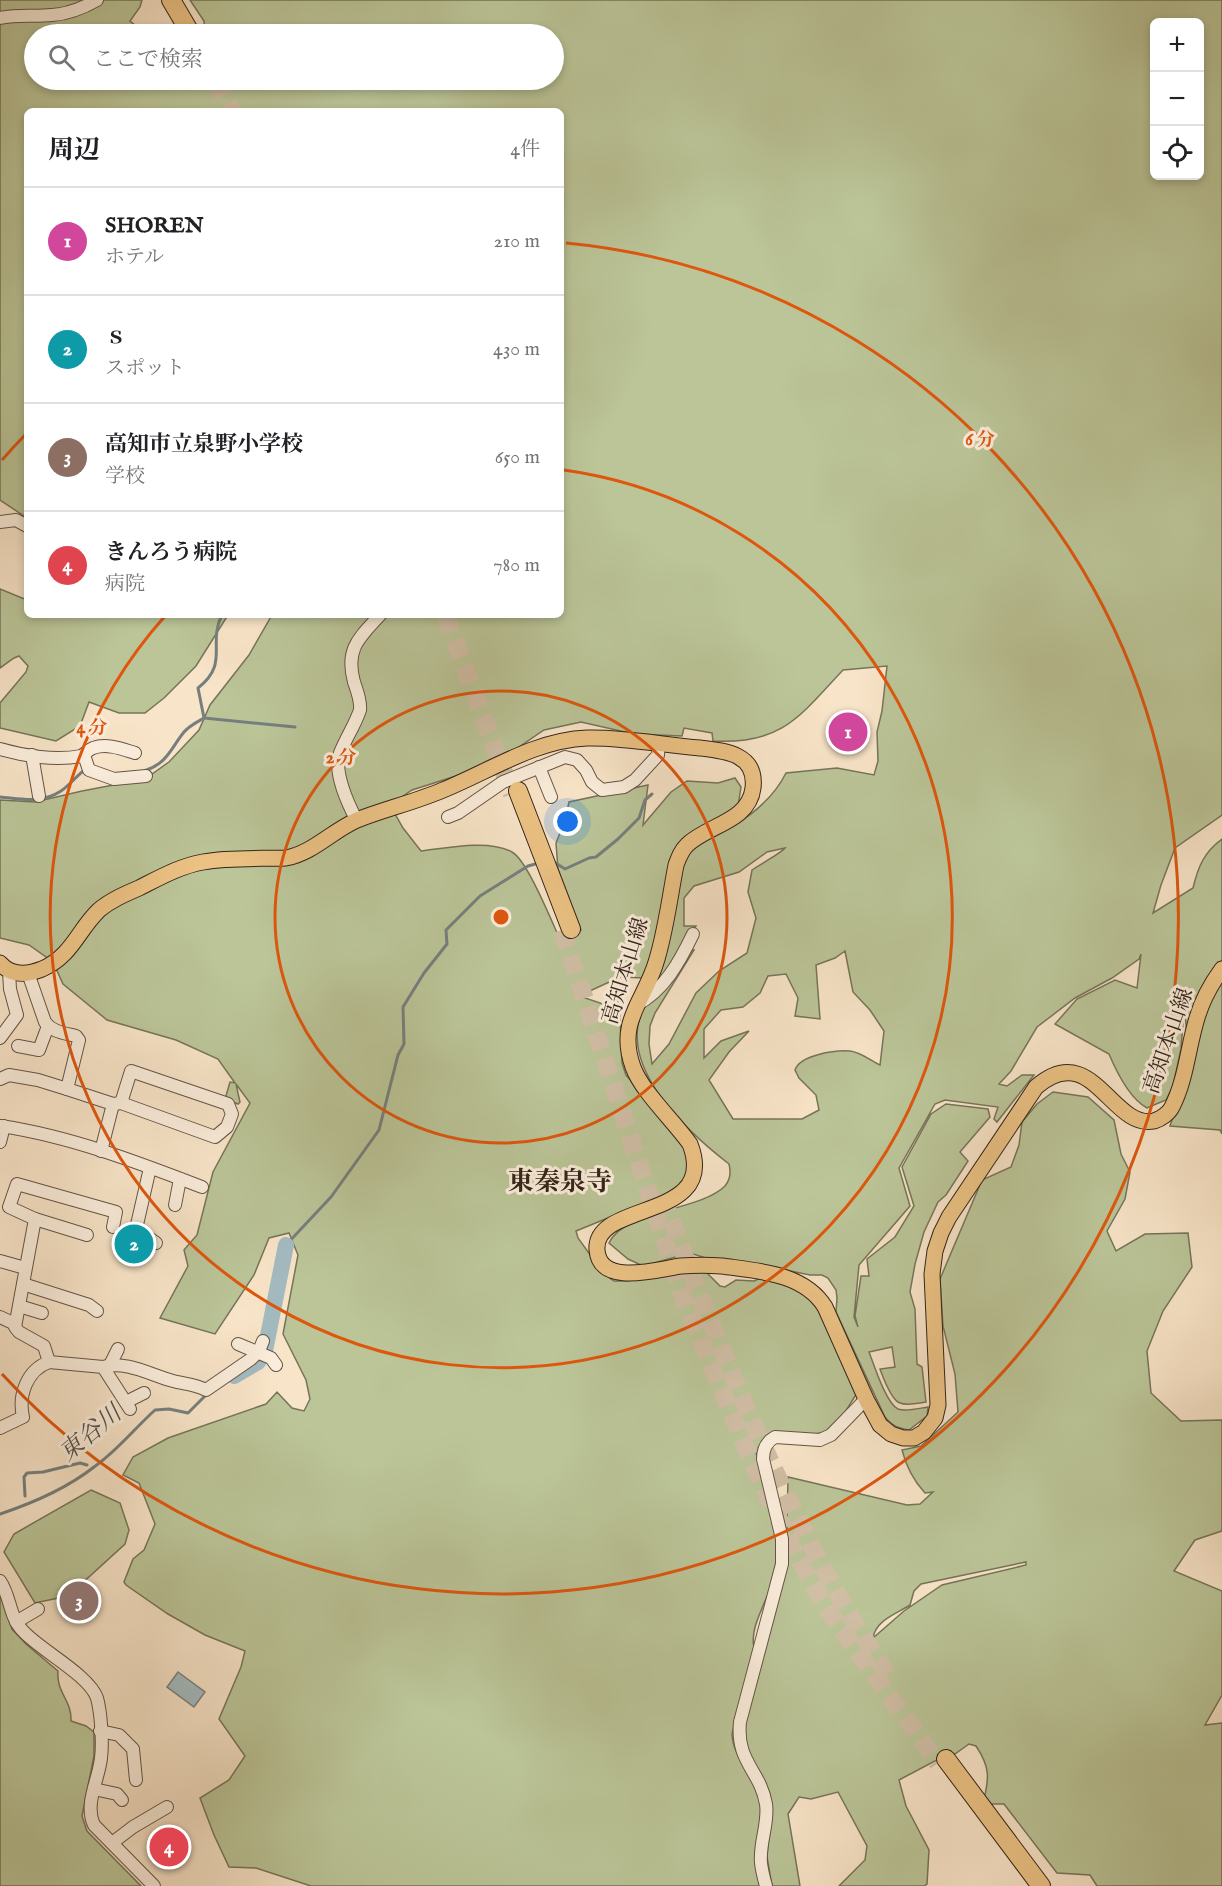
<!DOCTYPE html>
<html lang="ja">
<head>
<meta charset="utf-8">
<style>
	:root { --surface:#fff; --page:#f2f2f2; --text:#202124; --muted:#757577; --line:#e0e0e0; --accent:#8f2418 }
	body { margin:0; font-family:"IM FELL English","Noto Serif JP",serif; background:var(--page); color:var(--text) }
	.controls { position:absolute; right:18px; top:18px; display:grid; overflow:hidden; border-radius:9px; box-shadow:0 3px 9px #0003 }
	.controls button { width:54px; height:54px; display:grid; place-items:center; padding:0; border:0; border-bottom:2px solid var(--line); background:var(--surface); color:var(--text); font:30px sans-serif }
	.you { position:absolute; left:568px; top:822px; width:21px; height:21px; margin:-15px; border:4px solid #fff; border-radius:50%; background:#1a73e8; box-shadow:0 0 0 9px #1a73e833 }
	.badge { display:grid; place-items:center; width:39px; height:39px; border-radius:50%; background:var(--accent); color:#fff; font-size:20px; font-weight:700 }
	.pin { position:absolute; translate:-50% -50%; border:3px solid #fff; box-shadow:0 2px 6px #0006 }
	.list { margin:0; padding:0; list-style:none }
	h2 { display:flex; justify-content:space-between; align-items:center; height:78px; margin:0; padding:0 24px; font-size:26px }
	h2 small { font-size:20px; font-weight:400; color:var(--muted) }
	.list li { display:grid; grid-template-columns:39px 1fr auto; gap:18px; align-items:center; box-sizing:border-box; height:108px; padding:0 24px; border-top:2px solid var(--line) }
	.list b { display:block; font-size:22px; white-space:nowrap }
	.list p { margin:0; font-size:20px; white-space:nowrap; color:var(--muted) }
	.list em { font-size:20px; font-style:normal; color:var(--muted) }
	.icon { flex:none; width:33px; height:33px; fill:none; stroke:currentColor; stroke-width:2; stroke-linecap:round; stroke-linejoin:round }
	.map { position:relative; flex:none; width:1222px; height:1886px; overflow:hidden }
	.search { position:absolute; background:var(--surface); box-shadow:0 3px 9px #0003; left:24px; top:24px; width:540px; height:66px; display:flex; align-items:center; gap:15px; box-sizing:border-box; padding:0 21px; border-radius:33px; color:var(--muted); font-size:22px }
	.panel { position:absolute; background:var(--surface); box-shadow:0 3px 9px #0003; left:24px; top:108px; width:540px; height:510px; border-radius:9px }
	.map>svg:first-child { display:block }
</style>
</head>
<body>
<div class="map">
<svg width="1222" height="1886" viewBox="0 0 1222 1886">
	<rect width="100%" height="100%" fill="#f8e4c8"/>
	<filter id="stains"><feTurbulence type="fractalNoise" baseFrequency=".00333" numOctaves="4"/><feColorMatrix values="0 0 0 0 .2 0 0 0 0 .09 0 0 0 0 .02 0 0 0 .5 -.17"/></filter>
	<radialGradient id="worn" r=".72"><stop offset=".6" stop-color="#630" stop-opacity="0"/><stop offset="1" stop-color="#630" stop-opacity=".3"/></radialGradient>
	<!-- green -->
	<g fill="#bbc598" stroke="#767459" stroke-width="1.5" fill-rule="evenodd">
		<path d="M0 0H142L140 7 130 21 146 34H34V80H554V34H205L204 21 190 0H1222V815L1175 848 1161 885 1153 913 1193 888C1198 867 1204 852 1222 839V1134L1220 1130 1170 1126C1182 1092 1191 1045 1184 1009L1181 1049 1173 1086 1166 1100 1147 1108C1129 1098 1117 1073 1109 1054L1055 1024 1077 999 1115 980 1137 988 1141 954 1139 959 1112 978 1075 998 1037 1027 1011 1071 999 1084 1007 1086 1022 1075H1034L997 1122 994 1119 998 1107 945 1100 935 1104 899 1168 910 1206 859 1265 854 1317 858 1327 855 1316 861 1276H869L867 1259 895 1237 914 1206 902 1167 931 1114 946 1104 988 1109 990 1117 960 1152 968 1161 946 1195 938 1202 924 1232 915 1264 910 1292 915 1309 917 1364 922 1367 926 1402C919 1403 907 1406 900 1403 891 1400 883 1377 880 1369L895 1367 892 1347 869 1352C874 1365 886 1403 898 1409 906 1412 920 1408 928 1407L927 1416 909 1430C898 1428 892 1426 885 1417L836 1312 837 1298 836 1290 828 1278 822 1275H810L752 1263 709 1259 690 1253 643 1266 628 1259 609 1243C624 1210 700 1211 725 1186 730 1180 731 1172 729 1164 689 1133 618 1069 642 1012 645 1005 651 999 655 993 667 979 678 965 689 950H694L655 1013 650 1026 649 1044 652 1064 669 1044 696 993 719 971 747 953 756 918 748 892 752 870C759 865 781 853 785 848L767 852 739 872 694 886 684 898V926H696L680 958 650 993 681 868C684 862 687 856 690 851 702 839 721 833 735 825 756 812 775 795 786 773L837 768 874 775 878 761 877 732 882 711 887 666 843 670C800 716 782 745 713 741L712 733 684 728 682 736 634 734 581 722 544 730 516 749 478 769 412 790 390 805 403 828 421 851C446 848 489 839 512 852 527 860 551 920 559 937L581 930 558 869 556 843 565 820 569 802 648 785 643 825 671 792 687 781 718 783 735 778 741 787 738 806 720 818 690 833 651 964 644 978 620 977 579 996 603 1004 615 1000 620 1001 622 1005 620 1015 622 1063 626 1075 654 1107 688 1153V1173L679 1185 664 1195 576 1231 578 1238 604 1274 614 1281H627L687 1271 706 1272 720 1286 725 1287 736 1280 754 1281 761 1278C776 1282 792 1285 805 1294 825 1306 846 1370 857 1393 849 1405 841 1422 829 1430 825 1433 820 1433 816 1434 788 1437 773 1421 756 1452 761 1483 776 1517 777 1548 777 1559 775 1570 773 1580 768 1600 749 1627 754 1647L732 1734C733 1756 749 1769 757 1788 767 1812 762 1860 762 1886H311L256 1868 229 1867 214 1835 200 1798 229 1780 245 1756 219 1719 241 1667 245 1651 205 1635 168 1614 126 1585 124 1582 133 1559 144 1550 155 1524 139 1483 123 1475 133 1457 168 1438 266 1404 277 1392 292 1408 304 1411 310 1399 306 1380 283 1334 298 1255 289 1233 269 1238 254 1275 215 1334 160 1318 188 1266 184 1250 197 1235 213 1172 250 1103 236 1084 240 1102 238 1104 225 1099 230 1082 235 1083 218 1059 176 1040 107 1020 63 984 53 962 29 945 0 938V800L35 802 82 791 145 779 169 762 199 730 210 705 249 655 272 615H561V111H27V518L0 500ZM1154 22H1200V176H1154ZM845 951 853 992 870 1010 884 1031 880 1065C872 1061 860 1052 850 1051 835 1050 800 1055 795 1070L799 1078 816 1095 819 1110 802 1119H733L709 1080 729 1052 749 1031 721 1041 704 1058V1029L721 1010 743 1007 760 993 768 976 786 974 798 998 795 1016 820 1019 816 965 835 958Z"/>
		<polygon points="0,589 27,600 27,615 228,615 196,666 164,698 145,713 119,713 89,702 80,726 56,741 0,728 0,703 26,672 28,666 19,656 14,658 0,668"/>
		<path d="M1053 1092 1088 1097 1114 1120 1121 1154 1130 1172 1125 1199 1107 1231 1116 1251 1145 1234 1188 1233 1192 1267 1163 1311 1147 1351 1151 1393 1181 1421 1222 1420V1531L1195 1540 1174 1571 1222 1591V1695L1205 1725 1222 1723V1886H1097L1090 1875 1057 1873 1004 1804H983C989 1779 991 1768 976 1746L969 1744 955 1754 950 1753 899 1780 906 1806 929 1850 927 1884 924 1886H839L865 1860 867 1846 838 1792 811 1799 799 1797 788 1814 800 1886H772L767 1857 771 1811 745 1744 744 1720 786 1571 788 1477 907 1505 920 1504 933 1492 925 1493C914 1481 906 1466 902 1450L921 1446 958 1412 955 1374 943 1326 940 1279 982 1180 1011 1167 1019 1145 1022 1122 1037 1104ZM1026 1562V1565L942 1585 904 1611 873 1638C876 1620 896 1614 910 1605L914 1591 921 1584Z"/>
		<polygon points="91,1490 120,1503 129,1530 125,1544 68,1596 35,1603 4,1552 14,1534"/>
		<path d="M0 1593 12 1629 26 1644 58 1671C56 1693 72 1700 71 1721L86 1726 94 1732V1756L82 1816 87 1831 141 1886H0Z"/>
	</g>
	<!-- water -->
	<polygon fill="#a3bbc1" stroke="#767f7e" stroke-width="1.5" points="178,1672 205,1692 194,1707 167,1687"/>
	<g fill="none" stroke-linecap="round" stroke-linejoin="round">
		<!-- stream -->
		<g stroke="#767f7e" stroke-width="3">
			<polyline points="204,718 295,727"/>
			<path d="M144 771C167 764 171 748 184 732 189 726 197 722 204 718L198 688C230 663 207 644 222 615"/>
			<path d="M0 797C22 799 41 804 61 791 70 785 77 775 86 769"/>
			<polyline points="551,860 565,869 589,858 596,857 618,839 639,818 645,800 652,794"/>
			<polyline points="286,1245 331,1197 379,1130 398,1055 404,1044 403,1007 424,973 447,944 446,930 480,896 528,866 539,863"/>
			<polyline points="25,1496 24,1477 27,1473 43,1472 80,1463 87,1465"/>
			<path d="M0 1514C33 1503 66 1489 94 1467 117 1451 134 1429 155 1410L169 1409 188 1413 207 1394"/>
		</g>
		<!-- river -->
		<polyline stroke="#a3bbc1" stroke-width="16" points="234,1376 258,1362 265,1351 286,1245"/>
		<!-- highway-tunnel -->
		<g stroke="#d0bea5" stroke-width="18" stroke-dasharray="18 9" stroke-linecap="butt">
			<polyline points="215,80 232,111"/>
			<polyline points="445,615 512,794"/>
			<polyline points="562,930 686,1306 752,1462 795,1553 829,1612 938,1763"/>
			<path d="M662 1195C685 1259 711 1323 737 1386 781 1489 829 1589 892 1681"/>
		</g>
		<defs>
			<g id="minor">
				<path d="M0 18C18 14 34 17 52 15 69 14 83 8 97 0"/>
				<polyline points="0,522 16,520 27,526"/>
				<path d="M0 749C24 756 56 761 81 756 85 754 88 750 93 748 107 743 122 749 135 753"/>
				<polyline points="32,755 39,796"/>
				<polyline points="84,755 89,770 114,779 146,776"/>
				<polyline points="539,767 551,797"/>
				<polyline points="448,817 458,813 503,782 565,757 577,760 586,770 592,782 602,790 624,787 635,780 658,755 659,744"/>
				<path d="M357 821C348 804 333 771 340 753 346 738 355 725 360 710 361 700 357 691 354 682 345 649 359 638 380 615"/>
				<path d="M636 1005C664 991 680 961 693 934"/>
				<polyline points="0,1038 17,1015 10,989 9,971"/>
				<polyline points="18,1046 39,1050 48,1026"/>
				<path d="M0 1079 9 1075 38 1080 67 1089 79 1040 76 1036C64 1033 52 1032 45 1022L28 973"/>
				<polyline points="67,1089 113,1104 101,1151"/>
				<polyline points="113,1104 121,1103 215,1137 227,1127 232,1114 228,1104 131,1071 121,1103"/>
				<path d="M0 1126C69 1136 137 1162 202 1187"/>
				<polyline points="0,1142 4,1126"/>
				<polyline points="175,1205 180,1179"/>
				<polyline points="35,1219 87,1235"/>
				<polyline points="136,1229 156,1243"/>
				<polyline points="131,1233 136,1229 150,1168"/>
				<polyline points="0,1261 25,1268"/>
				<polyline points="23,1284 89,1305 97,1311"/>
				<polyline points="19,1306 42,1313"/>
				<polyline points="0,1317 15,1324"/>
				<polyline points="238,1344 271,1358 276,1365"/>
				<polyline points="49,1362 103,1367 130,1409"/>
				<polyline points="110,1365 118,1349"/>
				<path d="M103 1367C125 1360 151 1375 173 1381 184 1384 195 1384 206 1390L251 1359 259 1351 263 1341"/>
				<polyline points="126,1402 144,1393"/>
				<path d="M0 1428 23 1417C18 1395 27 1370 49 1362L44 1346 19 1332 15 1327 35 1219 9 1207 17 1184 116 1212 113 1227"/>
				<path d="M0 1581C11 1597 9 1617 23 1631 40 1650 89 1675 97 1698 101 1712 103 1744 101 1758 99 1779 84 1804 94 1825L154 1886"/>
				<polyline points="16,1622 38,1609"/>
				<polyline points="100,1731 119,1735 133,1749 136,1780"/>
				<polyline points="94,1789 117,1794 122,1800"/>
				<polyline points="112,1843 133,1827 167,1807"/>
				<path d="M766 1886C764 1879 762 1871 761 1863 759 1843 769 1823 766 1804 760 1770 736 1762 740 1722L782 1564V1539L763 1459C763 1449 766 1442 775 1437L820 1440 831 1435 866 1399"/>
			</g>
			<path id="major" d="M0 963C11 976 27 975 42 969 72 956 78 930 99 910 111 900 125 894 139 888 159 878 180 866 203 862 229 857 259 859 286 858 313 853 332 831 357 820 385 809 415 802 443 790 490 771 535 740 587 738 624 737 663 745 700 748 726 751 757 754 753 788 749 822 707 825 687 845 681 851 679 857 676 865 670 896 666 929 657 959 646 1000 616 1020 633 1067 642 1092 674 1121 690 1144 720 1222 593 1200 597 1250 600 1287 658 1269 681 1266 694 1265 709 1265 722 1266 758 1271 804 1273 825 1307L866 1399 880 1425 891 1434 903 1438H914L924 1432 935 1418 938 1405 932 1274 935 1251 941 1233 949 1217 1036 1087C1092 1038 1112 1130 1154 1121 1161 1119 1169 1113 1172 1107 1186 1080 1188 1047 1197 1018 1202 1001 1211 984 1222 969"/>
			<g id="highway">
				<polyline points="171,0 191,34"/>
				<polyline points="518,791 571,929"/>
				<polyline points="946,1759 1041,1886"/>
			</g>
		</defs>
		<!-- minor casing -->
		<use href="#minor" stroke="#645446" stroke-width="14"/>
		<!-- major casing -->
		<use href="#major" stroke="#32241a" stroke-width="17"/>
		<!-- highway casing -->
		<use href="#highway" stroke="#32241a" stroke-width="20"/>
		<!-- minor -->
		<use href="#minor" stroke="#faeddb" stroke-width="12"/>
		<!-- major -->
		<use href="#major" stroke="#ecc284" stroke-width="15"/>
		<!-- highway -->
		<use href="#highway" stroke="#ecc284" stroke-width="18"/>
	</g>
	<!-- distance rings -->
	<g fill="none" stroke="#df560d" stroke-width="3">
		<circle cx="501" cy="917" r="226"/>
		<path d="M564 470A451 451 0 1 1 166 615"/>
		<path d="M2 460A677 677 0 0 1 26 434M566 243A677 677 0 1 1 2 1374"/>
	</g>
	<g text-anchor="middle" dominant-baseline="central" stroke-width="6" stroke-linejoin="round" paint-order="stroke">
		<!-- street labels -->
		<g font-size="22" fill="#32241a" stroke="#faeddb">
			<text transform="translate(626 971) rotate(-73)">高知本山線</text>
			<text transform="translate(1169 1041) rotate(-71)">高知本山線</text>
		</g>
		<!-- water labels -->
		<g font-size="24" font-style="italic" fill="#54514c" stroke="#faeddb">
			<text transform="translate(91 1434) rotate(-40)">東谷川</text>
		</g>
		<!-- quarter labels -->
		<g font-size="26" font-weight="bold" fill="#32241a" stroke="#faeddb">
			<text x="560" y="1182">東秦泉寺</text>
		</g>
	</g>
	<circle cx="501" cy="917" r="9" fill="#df560d" stroke="#faeddb" stroke-width="3"/>
	<g font-size="18" text-anchor="middle" font-weight="bold" fill="#df560d" stroke="#faeddb" stroke-width="6" stroke-linejoin="round" paint-order="stroke">
		<text x="980" y="445">6 分</text>
		<text x="92" y="733">4 分</text>
		<text x="341" y="763">2 分</text>
	</g>
	<rect width="100%" height="100%" filter="url(#stains)"/>
	<rect width="100%" height="100%" fill="url(#worn)"/>
</svg>
<div class="controls">
<button>+</button>
<button>−</button>
<button><svg class="icon" aria-label="locate" viewBox="0 0 24 24"><circle cx="12" cy="12" r="6"/><path d="M12 2v4M12 18v4M2 12h4M18 12h4"/></svg></button>
</div>
<div class="you"></div>
<div class="pin badge" style="left:848px;top:732px;background:#d1479c">1</div>
<div class="pin badge" style="left:134px;top:1244px;background:#0f9aa8">2</div>
<div class="pin badge" style="left:79px;top:1601px;background:#8d6e63">3</div>
<div class="pin badge" style="left:169px;top:1847px;background:#e0444e">4</div>
<div class="search"><svg class="icon" aria-label="search" viewBox="0 0 24 24"><circle cx="10" cy="10" r="6"/><path d="M15 15l6 6"/></svg>ここで検索</div>
<section class="panel">
<h2>周辺<small>4件</small></h2>
<ul class="list">
<li><span class="badge" style="background:#d1479c">1</span><div><b>SHOREN</b><p>ホテル</p></div><em>210 m</em></li>
<li><span class="badge" style="background:#0f9aa8">2</span><div><b>ｓ</b><p>スポット</p></div><em>430 m</em></li>
<li><span class="badge" style="background:#8d6e63">3</span><div><b>高知市立泉野小学校</b><p>学校</p></div><em>650 m</em></li>
<li><span class="badge" style="background:#e0444e">4</span><div><b>きんろう病院</b><p>病院</p></div><em>780 m</em></li>
</ul>
</section>
</div>
</body>
</html>
